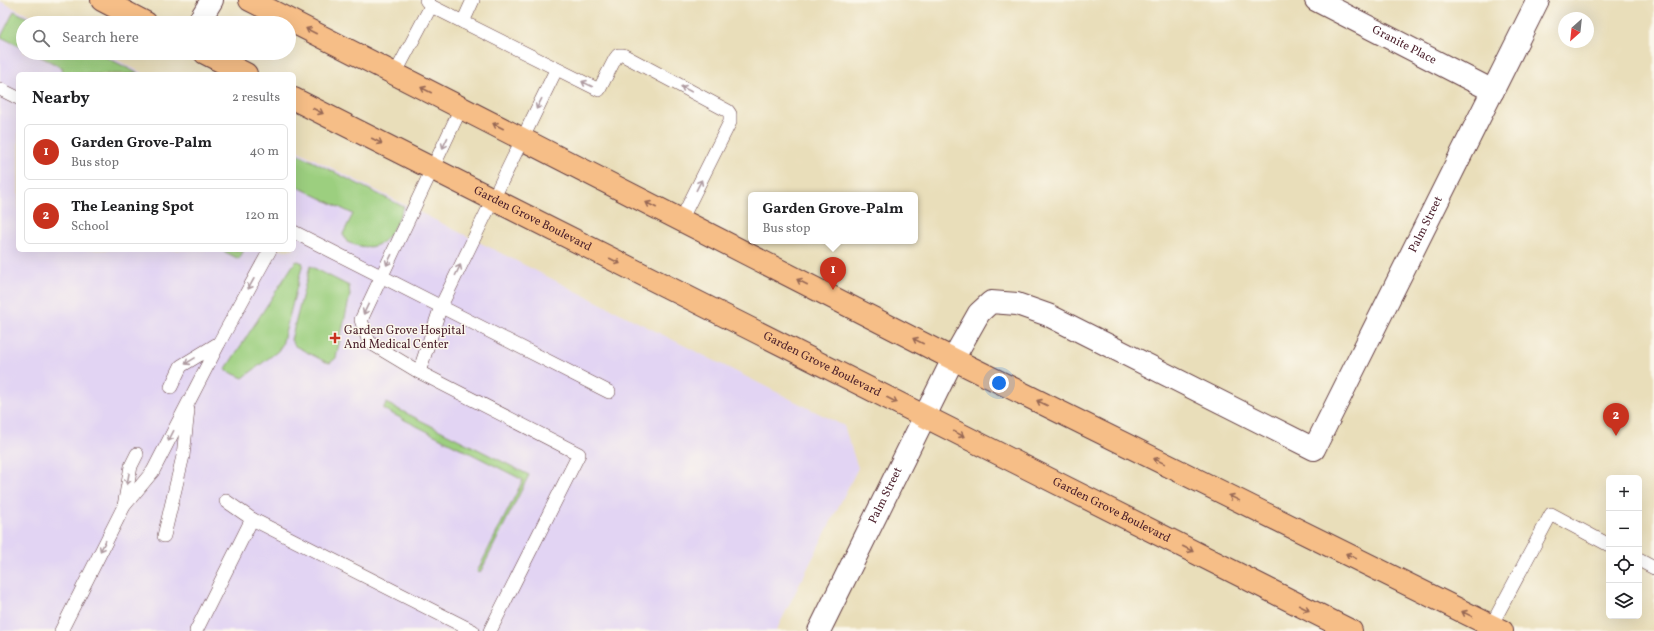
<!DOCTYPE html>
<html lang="en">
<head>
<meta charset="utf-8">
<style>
	:root { --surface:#fff; --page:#f6f6f6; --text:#202124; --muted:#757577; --line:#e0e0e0; --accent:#c8321e }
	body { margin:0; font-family:Vollkorn,serif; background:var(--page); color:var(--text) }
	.controls { position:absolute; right:12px; bottom:12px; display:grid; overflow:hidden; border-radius:6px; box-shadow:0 4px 16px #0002 }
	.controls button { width:36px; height:36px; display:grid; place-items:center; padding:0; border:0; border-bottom:1px solid var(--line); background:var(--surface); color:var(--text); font:20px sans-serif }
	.compass { position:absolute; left:1558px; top:12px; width:36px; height:36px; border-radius:50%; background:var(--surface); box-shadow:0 4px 16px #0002; rotate:207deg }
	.you { position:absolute; left:999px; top:383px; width:14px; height:14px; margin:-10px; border:3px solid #fff; border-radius:50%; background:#1a73e8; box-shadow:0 0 0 6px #1a73e833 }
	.badge { display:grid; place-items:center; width:26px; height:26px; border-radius:50%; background:var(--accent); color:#fff; font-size:13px; font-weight:700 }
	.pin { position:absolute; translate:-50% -33px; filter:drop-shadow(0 1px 2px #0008) }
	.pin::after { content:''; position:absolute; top:21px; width:14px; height:12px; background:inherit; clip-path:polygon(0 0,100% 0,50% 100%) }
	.popup { position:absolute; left:748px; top:192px; width:170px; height:52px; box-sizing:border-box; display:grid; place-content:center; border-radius:6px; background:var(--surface); filter:drop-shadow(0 1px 3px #0005); font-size:13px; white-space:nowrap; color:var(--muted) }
	.popup b { font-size:15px; color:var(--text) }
	.popup::after { content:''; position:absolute; left:50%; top:100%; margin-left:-8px; border:8px solid transparent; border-top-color:var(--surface) }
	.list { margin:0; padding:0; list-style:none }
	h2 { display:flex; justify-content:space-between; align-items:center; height:52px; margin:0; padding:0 16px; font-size:17px }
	h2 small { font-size:13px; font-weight:400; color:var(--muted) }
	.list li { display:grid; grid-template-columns:26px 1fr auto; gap:12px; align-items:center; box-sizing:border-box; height:56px; margin:0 8px 8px; padding:0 8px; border:1px solid var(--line); border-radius:6px }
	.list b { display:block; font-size:15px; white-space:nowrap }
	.list p { margin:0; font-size:13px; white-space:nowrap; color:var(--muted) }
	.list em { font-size:13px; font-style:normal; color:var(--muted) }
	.icon { flex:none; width:22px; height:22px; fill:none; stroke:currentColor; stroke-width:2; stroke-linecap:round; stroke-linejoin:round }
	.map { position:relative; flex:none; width:1654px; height:631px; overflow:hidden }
	.search { position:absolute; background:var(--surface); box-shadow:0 4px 16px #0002; left:16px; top:16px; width:280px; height:44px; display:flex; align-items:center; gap:10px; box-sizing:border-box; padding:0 14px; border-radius:22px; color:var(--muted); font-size:15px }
	.panel { position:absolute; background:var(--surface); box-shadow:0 4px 16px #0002; left:16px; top:72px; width:280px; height:180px; border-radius:6px }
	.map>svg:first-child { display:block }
</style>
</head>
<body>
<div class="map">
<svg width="1654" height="631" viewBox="0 0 1654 631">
	<rect width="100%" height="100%" fill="#fbf7ec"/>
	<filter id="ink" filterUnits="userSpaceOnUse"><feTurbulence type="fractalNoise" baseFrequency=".025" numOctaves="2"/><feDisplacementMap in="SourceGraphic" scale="8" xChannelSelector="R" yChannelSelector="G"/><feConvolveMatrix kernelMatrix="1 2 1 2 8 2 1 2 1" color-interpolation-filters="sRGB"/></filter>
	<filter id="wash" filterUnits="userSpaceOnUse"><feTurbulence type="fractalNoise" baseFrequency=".012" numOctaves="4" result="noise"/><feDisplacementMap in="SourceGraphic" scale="16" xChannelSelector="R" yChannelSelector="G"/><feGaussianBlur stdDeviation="0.9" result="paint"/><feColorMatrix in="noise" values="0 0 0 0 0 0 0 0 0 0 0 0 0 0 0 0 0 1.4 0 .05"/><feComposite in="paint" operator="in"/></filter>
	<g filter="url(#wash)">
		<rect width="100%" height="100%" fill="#e9deba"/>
		<!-- built -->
		<polygon fill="#e2d4f3" points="0,1 43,23 23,23 23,53 103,53 144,74 18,74 18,250 294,250 294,149 844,426 858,468 776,631 0,631"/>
		<!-- green -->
		<g fill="#9ccf7f" stroke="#737755">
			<polygon points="14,11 38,23 23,23 23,48 1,37"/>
			<polygon points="33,53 98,53 139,74 61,74 63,68"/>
			<path d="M294 152 404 207C390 235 383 257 347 242L343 234 353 214 294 185Z"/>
			<polygon points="221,250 244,250 239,259"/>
			<polygon points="298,261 303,263 282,345 278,351 243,378 225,370 295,262"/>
			<polygon points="310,266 349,286 350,295 336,358 330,363 326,362 295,346 291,340"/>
			<polygon points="386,403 529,475 480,573 477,572 523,480 383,409"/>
		</g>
	</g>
	<g filter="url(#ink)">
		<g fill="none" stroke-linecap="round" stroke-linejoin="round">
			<defs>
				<g id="service">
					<polyline points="431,6 599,90 615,59 618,55 623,55 728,111 730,114 730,122 681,220"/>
					<polyline points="463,22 473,0"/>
					<polyline points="395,74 431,6 426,0"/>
					<polyline points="0,89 18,98"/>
					<polyline points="461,108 361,320 369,342 419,372 579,454 490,631"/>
					<polyline points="294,232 609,392"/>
					<polyline points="419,372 441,306 556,70"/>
					<polyline points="171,387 181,366 219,343"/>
					<polyline points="226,501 252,519"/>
					<polyline points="124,506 131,466 137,454"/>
					<polyline points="164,536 183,456 188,410"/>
					<polyline points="1639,560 1654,568"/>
					<polyline points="1491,626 1551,514 1609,545"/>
					<polyline points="61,631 124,506 153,471 219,343 270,250"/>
					<polyline points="196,631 252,519 473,631"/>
				</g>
				<g id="minor">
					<path id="s1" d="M1316 0 1493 91"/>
					<polyline points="198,23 212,0"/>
					<path id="s2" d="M819 631 953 359 979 313 991 302 1017 304 1048 315 1314 449 1538 0"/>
				</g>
				<g id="primary">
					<polyline points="102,0 146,23"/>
					<polyline points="250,0 953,359 1502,631"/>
					<polyline points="205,53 246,74"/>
					<path id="s3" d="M294 99 1351 631"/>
				</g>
			</defs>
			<!-- service casing -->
			<use href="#service" stroke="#623c40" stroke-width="14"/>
			<!-- minor casing -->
			<use href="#minor" stroke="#623c40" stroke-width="24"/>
			<!-- primary casing -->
			<use href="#primary" stroke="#623c40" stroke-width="24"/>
			<!-- service -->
			<use href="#service" stroke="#fff" stroke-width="13"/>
			<!-- minor -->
			<use href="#minor" stroke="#fff" stroke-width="22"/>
			<!-- primary -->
			<use href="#primary" stroke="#f6be87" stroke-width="22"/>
		</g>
		<!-- one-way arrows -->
		<defs><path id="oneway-shaft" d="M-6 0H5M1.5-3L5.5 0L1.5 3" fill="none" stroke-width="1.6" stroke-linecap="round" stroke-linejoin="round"/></defs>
		<g stroke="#976754">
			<use href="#oneway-shaft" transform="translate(311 31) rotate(-153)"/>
			<use href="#oneway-shaft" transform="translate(426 90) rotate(-153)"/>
			<use href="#oneway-shaft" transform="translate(318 111) rotate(27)"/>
			<use href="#oneway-shaft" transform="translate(498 126) rotate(-153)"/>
			<use href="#oneway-shaft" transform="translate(377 141) rotate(27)"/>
			<use href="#oneway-shaft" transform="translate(651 205) rotate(-153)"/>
			<use href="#oneway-shaft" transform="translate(615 261) rotate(27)"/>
			<use href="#oneway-shaft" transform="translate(802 282) rotate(-153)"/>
			<use href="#oneway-shaft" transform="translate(918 341) rotate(-153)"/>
			<use href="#oneway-shaft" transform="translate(892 400) rotate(27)"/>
			<use href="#oneway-shaft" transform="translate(1042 403) rotate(-154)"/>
			<use href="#oneway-shaft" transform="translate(959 434) rotate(27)"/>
			<use href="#oneway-shaft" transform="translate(1159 461) rotate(-154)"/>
			<use href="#oneway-shaft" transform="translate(1234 498) rotate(-154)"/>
			<use href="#oneway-shaft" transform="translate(1188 549) rotate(27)"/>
			<use href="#oneway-shaft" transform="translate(1351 556) rotate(-154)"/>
			<use href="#oneway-shaft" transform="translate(1304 608) rotate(27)"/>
			<use href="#oneway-shaft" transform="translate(1467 614) rotate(-154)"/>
		</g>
		<g stroke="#ae9aa0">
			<use href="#oneway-shaft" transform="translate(587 84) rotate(-154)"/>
			<use href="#oneway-shaft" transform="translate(686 89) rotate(-152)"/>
			<use href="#oneway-shaft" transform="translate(539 104) rotate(117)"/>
			<use href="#oneway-shaft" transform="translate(445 143) rotate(115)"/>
			<use href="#oneway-shaft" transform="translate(699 185) rotate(-63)"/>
			<use href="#oneway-shaft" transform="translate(389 260) rotate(116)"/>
			<use href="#oneway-shaft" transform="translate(458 270) rotate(-64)"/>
			<use href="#oneway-shaft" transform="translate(251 284) rotate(119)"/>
			<use href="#oneway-shaft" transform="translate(366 309) rotate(115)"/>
			<use href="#oneway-shaft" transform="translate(190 361) rotate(148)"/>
			<use href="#oneway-shaft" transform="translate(171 436) rotate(117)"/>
			<use href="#oneway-shaft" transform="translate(128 479) rotate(100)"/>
			<use href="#oneway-shaft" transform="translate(103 546) rotate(117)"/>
		</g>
	</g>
	<!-- markers -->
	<path fill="#c8321e" stroke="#fbf7ec" stroke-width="1.5" d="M333 332h4v4h4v4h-4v4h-4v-4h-4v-4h4z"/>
	<g text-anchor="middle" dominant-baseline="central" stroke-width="3" stroke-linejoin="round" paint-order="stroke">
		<!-- street labels -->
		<g font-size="12" fill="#4a1f2b" stroke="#fbf7ec">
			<text stroke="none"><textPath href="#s1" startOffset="99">Granite Place</textPath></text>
			<text stroke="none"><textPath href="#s3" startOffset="267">Garden Grove Boulevard</textPath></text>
			<text stroke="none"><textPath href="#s2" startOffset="980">Palm Street</textPath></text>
			<text stroke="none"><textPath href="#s3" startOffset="591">Garden Grove Boulevard</textPath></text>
			<text stroke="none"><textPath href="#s2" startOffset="151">Palm Street</textPath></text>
			<text stroke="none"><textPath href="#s3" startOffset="915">Garden Grove Boulevard</textPath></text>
		</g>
		<!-- poi labels -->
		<g font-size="12" fill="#4a1f2b" stroke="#fbf7ec" text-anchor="start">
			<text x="344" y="331">Garden Grove Hospital<tspan x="344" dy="14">And Medical Center</tspan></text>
		</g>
	</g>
</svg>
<div class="controls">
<button>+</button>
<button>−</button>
<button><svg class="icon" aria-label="locate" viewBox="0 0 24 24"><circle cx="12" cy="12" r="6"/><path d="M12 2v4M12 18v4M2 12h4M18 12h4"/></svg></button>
<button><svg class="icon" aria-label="layers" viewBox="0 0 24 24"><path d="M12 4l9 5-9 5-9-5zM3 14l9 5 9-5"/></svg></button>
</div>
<svg class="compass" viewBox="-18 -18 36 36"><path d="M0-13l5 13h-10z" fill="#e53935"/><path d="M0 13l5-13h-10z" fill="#757577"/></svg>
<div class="you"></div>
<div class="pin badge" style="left:833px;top:290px">1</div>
<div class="popup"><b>Garden Grove-Palm</b>Bus stop</div>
<div class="pin badge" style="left:1616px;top:436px">2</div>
<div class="search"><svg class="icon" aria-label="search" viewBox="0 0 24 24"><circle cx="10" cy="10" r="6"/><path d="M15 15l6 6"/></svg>Search here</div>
<section class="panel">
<h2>Nearby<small>2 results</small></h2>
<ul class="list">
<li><span class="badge">1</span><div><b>Garden Grove-Palm</b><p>Bus stop</p></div><em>40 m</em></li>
<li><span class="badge">2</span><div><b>The Leaning Spot</b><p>School</p></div><em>120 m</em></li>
</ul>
</section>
</div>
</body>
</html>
